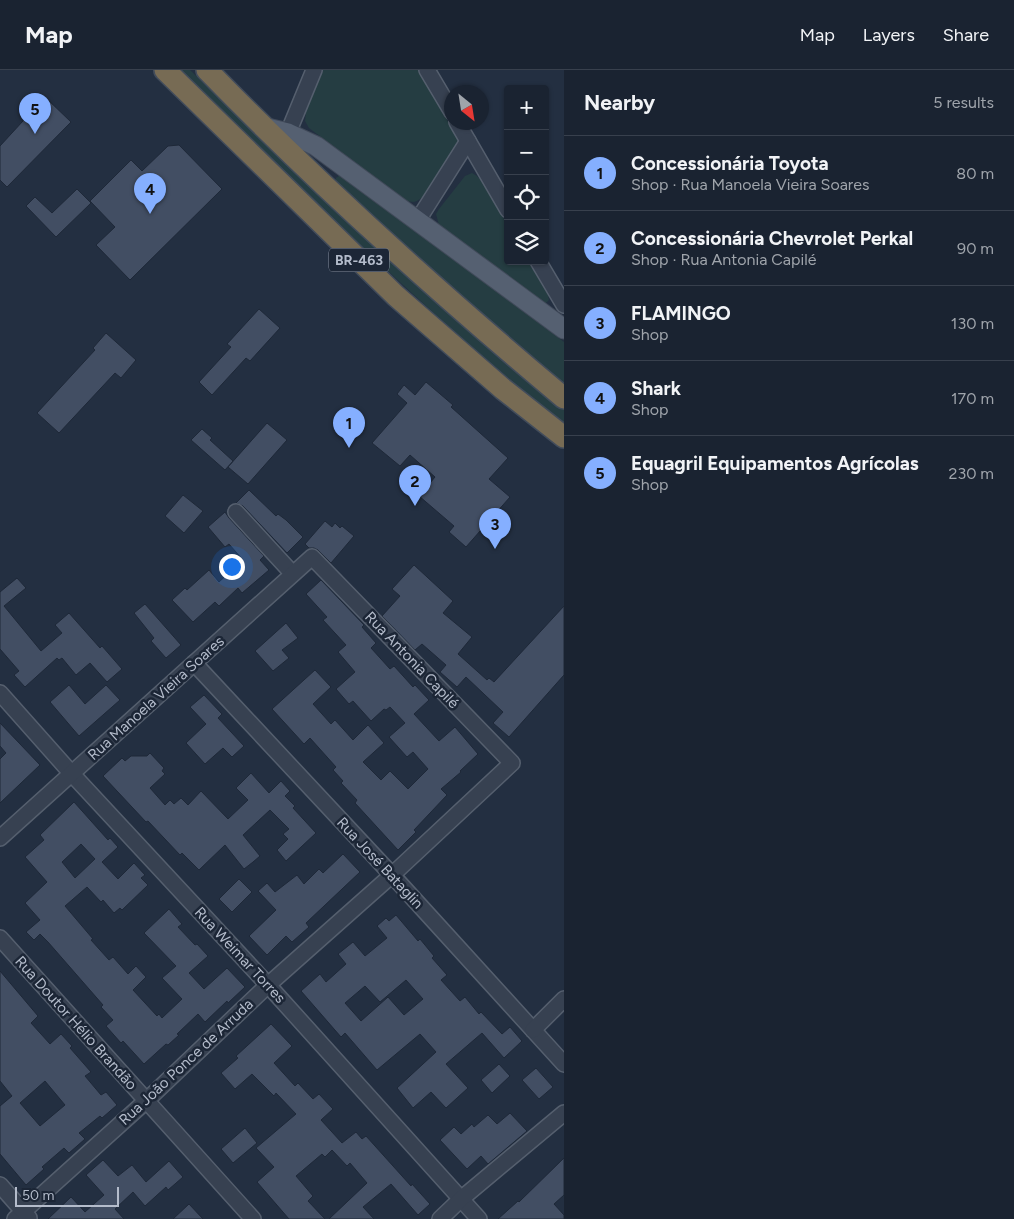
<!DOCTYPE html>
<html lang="en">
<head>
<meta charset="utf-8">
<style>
	:root { --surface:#1a2331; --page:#232b39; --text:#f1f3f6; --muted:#9fa4ab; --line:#38404d; --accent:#85afff }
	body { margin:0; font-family:Figtree,sans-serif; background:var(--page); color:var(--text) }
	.controls { position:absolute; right:15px; top:15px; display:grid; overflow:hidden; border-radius:5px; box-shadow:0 1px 4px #0004 }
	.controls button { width:45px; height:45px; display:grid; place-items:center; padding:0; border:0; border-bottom:1px solid var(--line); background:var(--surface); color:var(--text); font:25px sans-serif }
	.compass { position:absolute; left:444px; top:15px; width:45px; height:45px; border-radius:50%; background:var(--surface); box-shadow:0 1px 4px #0004; rotate:150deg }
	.scale { position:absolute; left:15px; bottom:12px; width:104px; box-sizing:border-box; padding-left:5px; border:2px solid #b4bccb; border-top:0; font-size:14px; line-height:18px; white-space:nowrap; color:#b4bccb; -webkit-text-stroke:4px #1c2636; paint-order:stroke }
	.you { position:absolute; left:231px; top:496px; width:18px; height:18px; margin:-12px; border:4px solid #fff; border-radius:50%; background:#1a73e8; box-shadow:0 0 0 8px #1a73e833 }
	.badge { display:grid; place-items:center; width:32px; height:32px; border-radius:50%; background:var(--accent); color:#111; font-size:16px; font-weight:700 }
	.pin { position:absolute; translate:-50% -41px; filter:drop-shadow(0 1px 2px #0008) }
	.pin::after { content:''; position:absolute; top:26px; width:18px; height:15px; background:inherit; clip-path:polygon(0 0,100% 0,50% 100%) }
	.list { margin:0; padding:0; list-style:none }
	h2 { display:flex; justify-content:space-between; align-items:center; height:65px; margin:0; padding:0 20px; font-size:21px }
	h2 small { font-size:16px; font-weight:400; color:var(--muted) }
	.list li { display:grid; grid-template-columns:32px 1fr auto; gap:15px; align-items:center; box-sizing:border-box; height:75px; padding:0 20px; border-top:1px solid var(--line) }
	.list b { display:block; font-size:19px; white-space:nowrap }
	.list p { margin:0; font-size:16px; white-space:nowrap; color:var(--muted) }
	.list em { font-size:16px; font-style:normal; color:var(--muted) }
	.icon { flex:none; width:28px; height:28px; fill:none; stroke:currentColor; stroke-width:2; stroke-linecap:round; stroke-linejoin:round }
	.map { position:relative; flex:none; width:564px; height:1149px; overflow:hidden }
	header { display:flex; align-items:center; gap:30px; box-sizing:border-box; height:70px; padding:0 25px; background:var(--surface); border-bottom:1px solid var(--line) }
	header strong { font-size:24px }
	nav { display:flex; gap:28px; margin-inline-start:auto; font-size:18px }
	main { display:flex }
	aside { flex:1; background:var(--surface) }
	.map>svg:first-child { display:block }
</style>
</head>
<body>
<header>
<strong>Map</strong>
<nav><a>Map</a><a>Layers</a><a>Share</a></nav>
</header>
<main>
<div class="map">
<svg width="564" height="1149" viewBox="0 0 564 1149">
	<rect width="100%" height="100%" fill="#232f41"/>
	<!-- grass -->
	<g fill="#253d42">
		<path d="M178 0H190L280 87 534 315 564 340V353C498 302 436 246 375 189 309 127 243 64 178 0Z"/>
		<path d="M323 0H418L457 67 459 75C451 87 429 129 414 132 410 132 406 131 403 129L309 58 305 51 306 41Z"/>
		<polygon points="472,103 477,106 482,111 508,156 508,191 528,191 548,225 549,230 545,234 439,155 436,144 439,139 465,106"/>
		<polygon points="340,105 346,107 564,272 564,316 468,234 336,113 336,108"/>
	</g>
	<!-- building -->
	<g fill="#424e63" stroke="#1e2838" fill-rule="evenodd">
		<polygon points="45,27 71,52 7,117 0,110 0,76"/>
		<polygon points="179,75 222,119 130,210 96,175 115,157 90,131 131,90 142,101 168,76"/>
		<polygon points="77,119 91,133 56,167 26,136 35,127 52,143"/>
		<polygon points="259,239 280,258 250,291 246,288 212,325 199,312 231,277 227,274"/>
		<polygon points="106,263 136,290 121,308 115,303 59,363 37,343 95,280 93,278"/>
		<polygon points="426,312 453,335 451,337 508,388 489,409 510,427 466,477 449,462 454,456 419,426 435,407 410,385 400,396 372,373 407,333 397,324 404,315 415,325"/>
		<polygon points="267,353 287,370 248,414 228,397"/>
		<polygon points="202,359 212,368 210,370 233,391 225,400 191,370"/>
		<polygon points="249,420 276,446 278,444 286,450 303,467 287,483 243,436 236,433"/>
		<polygon points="183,425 203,441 184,463 165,446"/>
		<polygon points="225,442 229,448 264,486 260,490 269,500 242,523 238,518 219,536 215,532 193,552 172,530 185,518 187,520 209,500 219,512 243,490 229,474 225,477 208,457"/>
		<polygon points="325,451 332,457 335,453 340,458 342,456 354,466 331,493 318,480 314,478 309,478 305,474"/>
		<polygon points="414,495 453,531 443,543 472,567 458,584 487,610 489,608 494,612 564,536 564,605 509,667 493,653 503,642 466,607 457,617 440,602 446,595 422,574 415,580 382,546 400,526 392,519"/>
		<polygon points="17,508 26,518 4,536 41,581 62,563 55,555 69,543 100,578 102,576 122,599 107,612 90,593 76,605 62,588 59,590 57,588 25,617 14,605 19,601 0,579 0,522"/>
		<polygon points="321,510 364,555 362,557 376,573 371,578 390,599 394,596 413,617 415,615 429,630 414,644 439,671 455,657 478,684 460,701 461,702 441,719 447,725 414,760 416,762 398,780 355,733 357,730 341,713 343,711 333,700 336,697 310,668 304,674 272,639 315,600 331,617 313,634 331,654 335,650 353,670 368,655 384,673 363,692 381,710 390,701 408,719 428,699 413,682 407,687 389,667 405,653 390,637 386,640 384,639 371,651 353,631 349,634 336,619 355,602 338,582 346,575 323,550 327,547 306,524"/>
		<polygon points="145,534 181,575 166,588 151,571 154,568 134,543"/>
		<polygon points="286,553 298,568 282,580 289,588 273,601 255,581"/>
		<polygon points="69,615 85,634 106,615 120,630 79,666 50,632"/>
		<polygon points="204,625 222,644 218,648 244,676 232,687 223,678 205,694 186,673 206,654 190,637"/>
		<polygon points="0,653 40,695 0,733 0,689 6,683 0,676"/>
		<polygon points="150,683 164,698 162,701 165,704 150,718 165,735 170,730 174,734 181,728 188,735 201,721 228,749 248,730 236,718 251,703 269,723 281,711 290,721 285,726 295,736 293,738 316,763 286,791 277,780 288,769 283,764 289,759 270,740 243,765 260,786 253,792 244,799 225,775 199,800 182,783 180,785 148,751 146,752 103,706 122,688 125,691 131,686 147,686"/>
		<path d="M74 732 108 770 110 768 118 777 102 792 118 809 134 793 145 805 141 808 148 815 122 840 120 838 114 843 103 830 101 832 87 817 65 836 93 869 91 870 109 890 113 887 128 904 136 896 146 907 133 920 157 946 159 944 162 948 182 929 162 908 176 896 144 863 169 839 182 854 178 857 195 875 197 874 208 886 189 903 204 919 227 898 245 917 228 933 227 931 205 952 198 944 177 964 179 965 168 975 166 974 144 994 123 971 121 973 106 956 113 950 101 937 103 935 48 872 40 864 34 870 26 862 40 850 25 833 47 812 25 787 44 770 40 765ZM81 774 95 789 75 808 62 792Z"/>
		<polygon points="343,784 360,802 306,853 309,857 292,872 286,866 267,885 249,866 276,840 258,821 267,813 275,822 297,805 304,814 319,799 323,803"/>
		<polygon points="239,809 252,822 232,842 219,829"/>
		<path d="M396 845 418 871 420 869 434 886 432 888 447 905 441 910 460 931 465 927 479 944 481 942 502 964 510 957 522 971 504 988 482 963 446 994 468 1018 446 1038 431 1022 413 1038 397 1018 436 982 420 964 377 1000 345 963 341 967 301 921 320 904 326 912 346 894 338 884 353 872 365 886 387 868 377 856 386 848 389 851ZM406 910 423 929 404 945 388 927 361 951 345 933 365 916 380 932Z"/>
		<path d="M0 901 38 946 31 953 50 974 61 964 72 976 70 978 91 1002 85 1006 101 1025 106 1022 117 1035 102 1048 100 1046 79 1063 85 1069 69 1083 64 1078 42 1097 44 1099 26 1115 0 1084V1036L12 1026 0 1011ZM45 1011 65 1035 40 1056 20 1033Z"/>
		<polygon points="271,954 292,976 274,993 295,1016 298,1013 313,1029 319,1024 333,1039 321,1050 342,1073 356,1062 362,1069 366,1066 411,1116 412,1114 430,1134 418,1145 391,1114 363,1137 374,1149 329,1149 367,1113 350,1093 347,1096 332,1080 325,1087 322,1084 296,1106 313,1126 308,1131 325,1149 289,1149 257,1112 274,1097 256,1078 296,1044 276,1023 274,1026 252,1004 235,1019 221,1003 238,988 236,986"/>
		<polygon points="499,994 510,1006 492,1023 481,1010"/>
		<polygon points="536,998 553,1017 539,1029 522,1010"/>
		<polygon points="510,1043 527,1061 488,1094 481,1086 467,1099 440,1070 454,1057 461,1064 472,1054 474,1057 488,1045 497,1054"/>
		<polygon points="245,1058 257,1073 233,1093 221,1079"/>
		<polygon points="564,1088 564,1125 554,1134 564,1145 564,1149 498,1149 518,1131 519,1132"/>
		<polygon points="103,1090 118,1106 132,1095 146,1112 169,1091 183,1107 168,1120 166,1117 145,1136 133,1122 115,1139 124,1149 48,1149 71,1127 85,1142 104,1125 86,1105"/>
		<polygon points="189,1134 203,1149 173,1149"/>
	</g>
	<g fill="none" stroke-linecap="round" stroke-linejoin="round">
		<defs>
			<g id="minor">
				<polyline points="427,0 452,42"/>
				<polyline points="457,52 508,140"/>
				<polyline points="288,63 314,0"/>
				<polyline points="418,150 468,71"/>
				<polyline points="538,191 564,235"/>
				<polyline points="236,442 292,503"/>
				<polyline points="194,593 392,805 564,994"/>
				<polyline points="0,623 72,704 268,915 479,1149"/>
				<polyline points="0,768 312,487 512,693 392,805 268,915 146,1031 15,1149"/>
				<polyline points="0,868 253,1149"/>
				<polyline points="533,960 564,929"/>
				<polyline points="0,1115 29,1148"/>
				<polyline points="440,1149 461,1129 564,1043"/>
			</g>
			<polyline id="major" points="263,57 288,63 316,76 564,259"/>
			<g id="highway">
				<polyline points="165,0 396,226 503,319 564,367"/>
				<path d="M207 0C320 116 440 224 564 328"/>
			</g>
		</defs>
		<!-- minor casing -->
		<use href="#minor" stroke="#555f6e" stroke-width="18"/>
		<!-- major casing -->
		<use href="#major" stroke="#414a5a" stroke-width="21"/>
		<!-- highway casing -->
		<use href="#highway" stroke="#424c5b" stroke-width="24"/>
		<!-- minor -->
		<use href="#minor" stroke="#374151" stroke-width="15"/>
		<!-- major -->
		<use href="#major" stroke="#556071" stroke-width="19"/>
		<!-- highway -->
		<use href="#highway" stroke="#776b54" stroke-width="21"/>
	</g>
	<g text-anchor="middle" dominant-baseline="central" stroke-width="5" stroke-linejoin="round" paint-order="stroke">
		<!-- shield labels -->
		<rect fill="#1c2636" stroke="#868f9e" stroke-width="1" x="329" y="178.5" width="60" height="23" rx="4"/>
		<g font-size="14" font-weight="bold" fill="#b4bccb">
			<text x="359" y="190">BR-463</text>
		</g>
		<!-- street labels -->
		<g font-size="15" fill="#b4bccb" stroke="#1c2636">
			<text transform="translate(412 590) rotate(46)">Rua Antonia Capilé</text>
			<text transform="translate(156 628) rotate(-42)">Rua Manoela Vieira Soares</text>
			<text transform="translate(380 793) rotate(47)">Rua José Bataglin</text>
			<text transform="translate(240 885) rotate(47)">Rua Weimar Torres</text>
			<text transform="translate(76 953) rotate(48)">Rua Doutor Hélio Brandão</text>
			<text transform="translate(186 992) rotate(-43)">Rua João Ponce de Arruda</text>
		</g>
	</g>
</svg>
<div class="controls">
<button>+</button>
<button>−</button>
<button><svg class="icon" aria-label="locate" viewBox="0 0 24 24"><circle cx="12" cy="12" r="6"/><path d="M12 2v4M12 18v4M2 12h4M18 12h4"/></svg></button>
<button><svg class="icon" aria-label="layers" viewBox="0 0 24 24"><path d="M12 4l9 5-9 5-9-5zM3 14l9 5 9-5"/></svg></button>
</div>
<svg class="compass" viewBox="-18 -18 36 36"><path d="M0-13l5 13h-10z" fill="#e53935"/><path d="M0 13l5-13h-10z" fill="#9fa4ab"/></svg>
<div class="scale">50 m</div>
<div class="you"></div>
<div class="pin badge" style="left:349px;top:378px">1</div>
<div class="pin badge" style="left:415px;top:436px">2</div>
<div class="pin badge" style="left:495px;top:479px">3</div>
<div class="pin badge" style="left:150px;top:144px">4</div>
<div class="pin badge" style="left:35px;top:64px">5</div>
</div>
<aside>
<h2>Nearby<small>5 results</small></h2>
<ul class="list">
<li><span class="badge">1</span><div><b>Concessionária Toyota</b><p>Shop · Rua Manoela Vieira Soares</p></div><em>80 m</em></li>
<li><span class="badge">2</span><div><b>Concessionária Chevrolet Perkal</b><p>Shop · Rua Antonia Capilé</p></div><em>90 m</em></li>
<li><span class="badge">3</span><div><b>FLAMINGO</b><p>Shop</p></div><em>130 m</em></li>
<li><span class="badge">4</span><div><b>Shark</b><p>Shop</p></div><em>170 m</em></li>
<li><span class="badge">5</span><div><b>Equagril Equipamentos Agrícolas</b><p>Shop</p></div><em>230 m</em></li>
</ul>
</aside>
</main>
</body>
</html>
